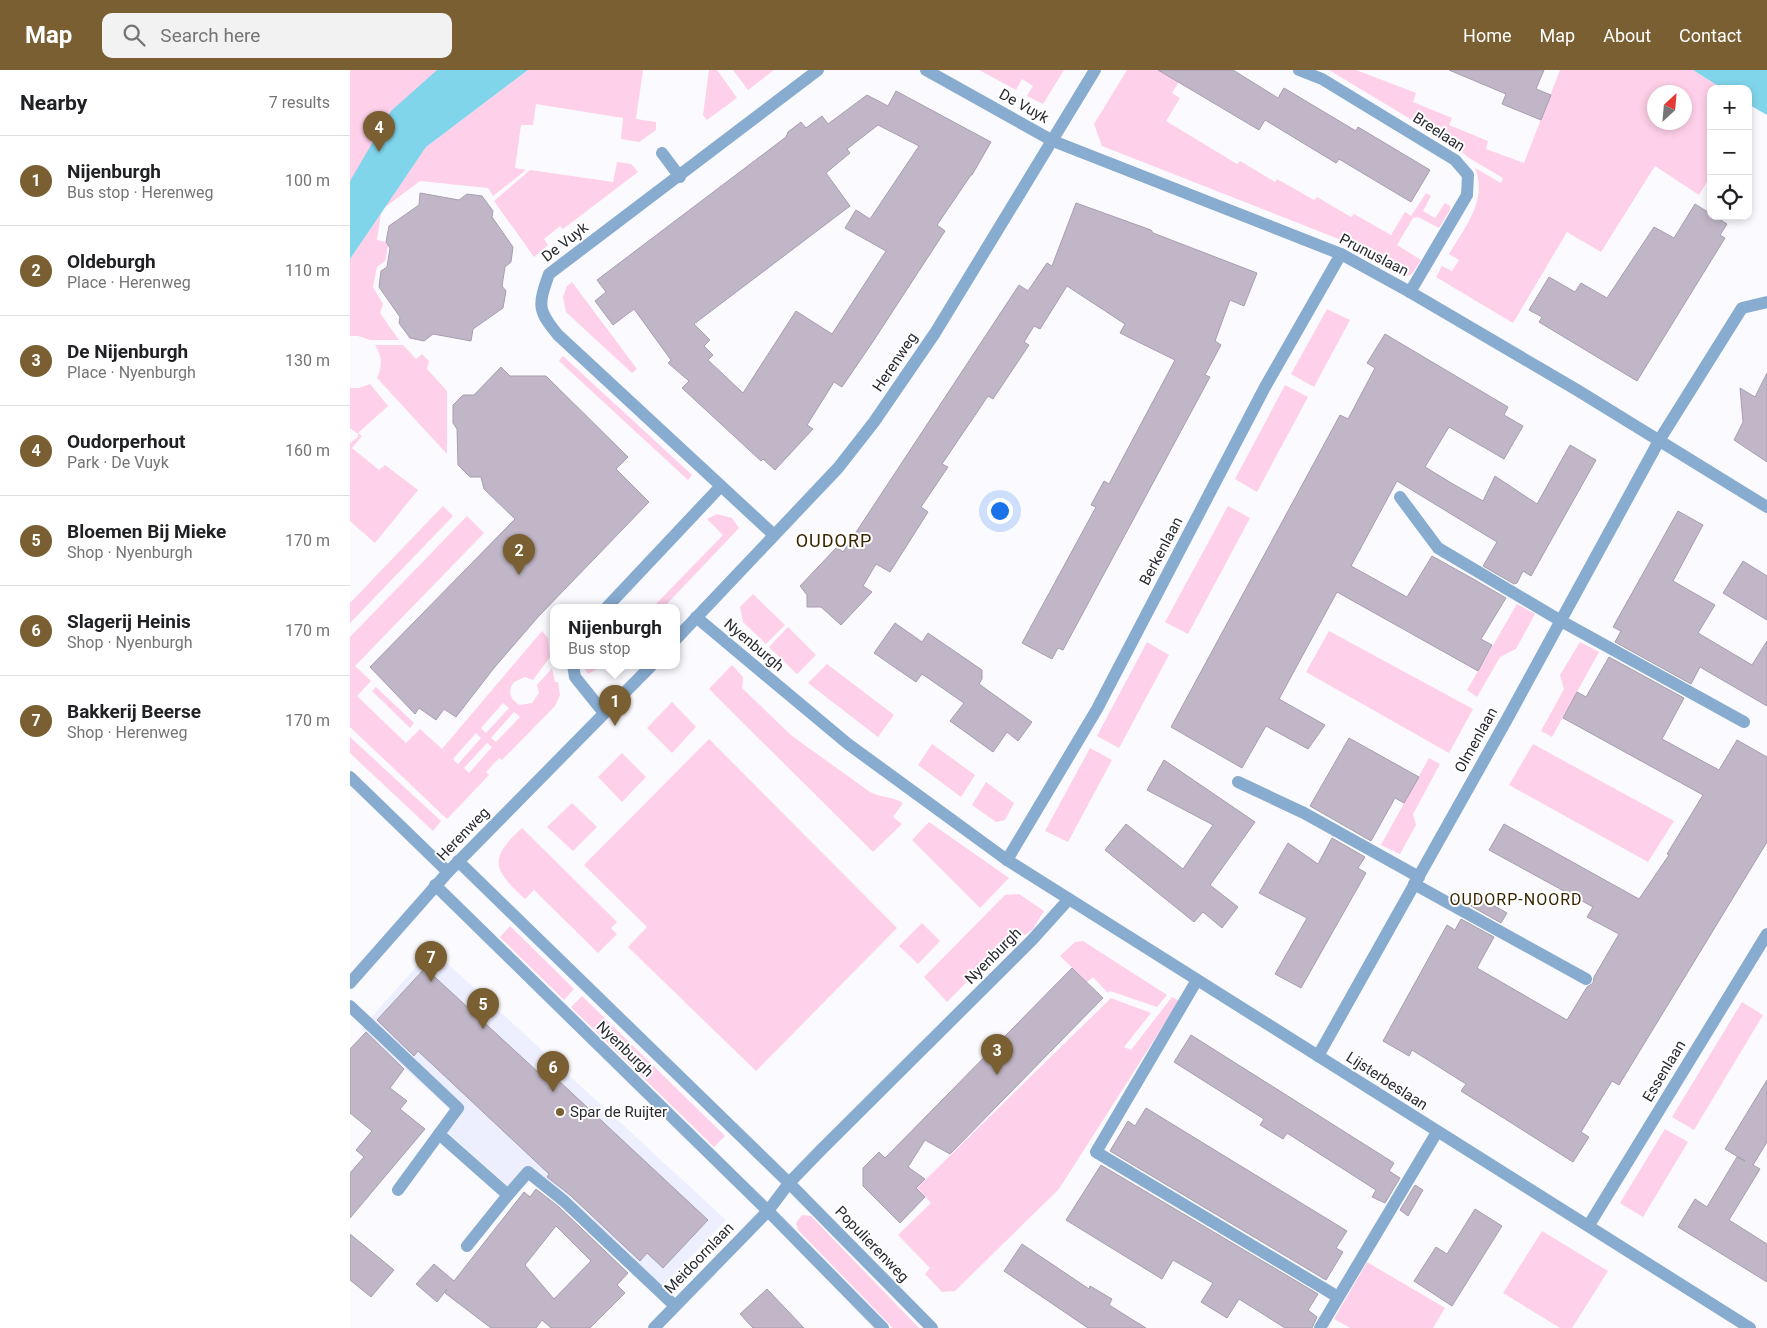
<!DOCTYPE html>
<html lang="en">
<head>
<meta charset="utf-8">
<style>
	:root { --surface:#fff; --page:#f2f2f2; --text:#202124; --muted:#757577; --line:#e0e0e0; --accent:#795f31 }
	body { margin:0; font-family:Roboto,sans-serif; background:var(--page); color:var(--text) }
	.controls { position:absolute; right:15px; top:15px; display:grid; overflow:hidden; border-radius:10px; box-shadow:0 2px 8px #0003 }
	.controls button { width:45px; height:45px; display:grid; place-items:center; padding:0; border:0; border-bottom:1px solid var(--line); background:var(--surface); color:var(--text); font:25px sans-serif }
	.compass { position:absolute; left:1297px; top:15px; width:45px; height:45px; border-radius:50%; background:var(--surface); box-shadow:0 2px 8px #0003; rotate:26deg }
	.you { position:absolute; left:649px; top:440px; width:18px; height:18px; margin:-12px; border:4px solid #fff; border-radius:50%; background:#1a73e8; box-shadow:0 0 0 8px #1a73e833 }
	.badge { display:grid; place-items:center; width:32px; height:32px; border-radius:50%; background:var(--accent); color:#fff; font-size:16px; font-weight:700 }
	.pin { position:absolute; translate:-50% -41px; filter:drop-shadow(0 1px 2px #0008) }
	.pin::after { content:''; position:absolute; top:26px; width:18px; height:15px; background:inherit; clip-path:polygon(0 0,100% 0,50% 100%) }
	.popup { position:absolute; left:200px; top:534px; width:130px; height:65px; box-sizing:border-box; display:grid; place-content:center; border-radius:10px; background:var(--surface); filter:drop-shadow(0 1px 4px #0005); font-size:16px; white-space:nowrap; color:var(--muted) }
	.popup b { font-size:19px; color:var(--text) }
	.popup::after { content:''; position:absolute; left:50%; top:100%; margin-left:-10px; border:10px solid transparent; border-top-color:var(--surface) }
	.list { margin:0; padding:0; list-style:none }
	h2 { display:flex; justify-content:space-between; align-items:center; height:65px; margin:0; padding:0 20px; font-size:21px }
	h2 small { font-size:16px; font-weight:400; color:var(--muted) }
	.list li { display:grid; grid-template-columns:32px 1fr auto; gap:15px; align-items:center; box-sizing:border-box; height:90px; padding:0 20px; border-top:1px solid var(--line) }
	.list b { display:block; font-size:19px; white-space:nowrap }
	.list p { margin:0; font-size:16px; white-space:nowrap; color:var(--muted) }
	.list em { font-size:16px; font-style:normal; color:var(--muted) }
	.icon { flex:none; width:28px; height:28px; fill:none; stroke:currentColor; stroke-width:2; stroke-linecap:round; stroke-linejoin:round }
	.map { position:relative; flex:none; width:1417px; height:1258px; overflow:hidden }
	header { display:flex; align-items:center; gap:30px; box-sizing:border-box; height:70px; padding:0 25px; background:var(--accent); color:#fff }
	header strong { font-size:24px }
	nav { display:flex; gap:28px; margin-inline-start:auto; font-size:18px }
	.search { width:350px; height:45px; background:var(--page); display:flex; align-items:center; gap:12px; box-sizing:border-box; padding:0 18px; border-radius:10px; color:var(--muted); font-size:19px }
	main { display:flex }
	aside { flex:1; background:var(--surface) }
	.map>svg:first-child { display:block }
</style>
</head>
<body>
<header>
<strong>Map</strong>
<div class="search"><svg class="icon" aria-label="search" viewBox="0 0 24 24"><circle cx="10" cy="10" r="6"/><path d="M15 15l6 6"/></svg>Search here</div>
<nav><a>Home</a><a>Map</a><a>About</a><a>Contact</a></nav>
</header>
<main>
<aside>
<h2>Nearby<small>7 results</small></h2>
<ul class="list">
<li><span class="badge">1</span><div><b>Nijenburgh</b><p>Bus stop · Herenweg</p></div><em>100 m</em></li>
<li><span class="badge">2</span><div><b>Oldeburgh</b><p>Place · Herenweg</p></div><em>110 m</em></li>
<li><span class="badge">3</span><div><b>De Nijenburgh</b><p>Place · Nyenburgh</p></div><em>130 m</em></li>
<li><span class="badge">4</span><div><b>Oudorperhout</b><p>Park · De Vuyk</p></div><em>160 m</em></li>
<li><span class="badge">5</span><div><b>Bloemen Bij Mieke</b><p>Shop · Nyenburgh</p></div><em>170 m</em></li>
<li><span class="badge">6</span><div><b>Slagerij Heinis</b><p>Shop · Nyenburgh</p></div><em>170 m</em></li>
<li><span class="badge">7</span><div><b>Bakkerij Beerse</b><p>Shop · Herenweg</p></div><em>170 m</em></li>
</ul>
</aside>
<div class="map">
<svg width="1417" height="1258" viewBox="0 0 1417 1258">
	<rect width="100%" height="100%" fill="#fbfbff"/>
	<!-- built -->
	<polygon fill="#edefff" points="82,879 376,1150 307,1222 172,1102 158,1116 97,1062 109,1048 11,959"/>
	<!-- green -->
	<g fill="#fed0e9" fill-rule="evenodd">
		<polygon points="0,0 118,0 0,163"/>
		<polygon points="178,0 293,0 286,49 306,52 306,60 289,72 271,69 273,48 186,34 183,55 171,55 165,98 176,100 143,126 138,118 70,111 34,138 76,77"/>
		<polygon points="359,0 367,0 387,28 357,50 353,45"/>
		<polygon points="383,0 424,0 398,20"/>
		<polygon points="629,0 714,0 693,34 677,26 683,16 672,9 666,20"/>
		<polygon points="777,0 836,0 822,23 830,28 816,51 887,94 890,91 925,112 927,109 964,130 967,127 1001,147 1004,144 1041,165 1055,142 1061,146 1076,123 1081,126 1073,141 1085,148 1095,133 1100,136 1100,140 1089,158 1068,147 1063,148 1047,175 1071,190 1062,204 1057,206 1004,175 752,76 744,54"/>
		<path d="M979 0H1006L1066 23 1063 32 1102 48 1099 55 1138 71 1136 79 1174 93 1210 0H1343L1373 19H1361V105L1349 125 1305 96 1251 182 1217 162 1163 253 1086 207 1092 196 1102 201 1109 190 1099 184C1115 157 1138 130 1125 98L1151 113 1153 108 1119 88 1105 76ZM1304 22H1334V52H1304Z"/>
		<polygon points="267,92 281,94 288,102 213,159 210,156 194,169 198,175 184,187 144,131 180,100 263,112"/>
		<polygon points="31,143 27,170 35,172 38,176 35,191 27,197 23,217 33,234 30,243 49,270 20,270 8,266 0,266 0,189"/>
		<polygon points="222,212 287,299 282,303 216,242 213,227 217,216"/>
		<polygon points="977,239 1000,250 964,317 941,304"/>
		<path d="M25 275H53L66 289 72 284 79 291 77 299 97 321V384L27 308C33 296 32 286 25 275Z"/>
		<polygon points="213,286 342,405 338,410 209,291"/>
		<polygon points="20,314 38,336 8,363 12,366 2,378 29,400 35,395 68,420 25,473 0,451 0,373 8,367 8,364 0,358 0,318 9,318"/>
		<polygon points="935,315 958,327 907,422 885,409"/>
		<polygon points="93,436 103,446 0,553 0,533"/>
		<polygon points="878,436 900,448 838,564 815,552"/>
		<polygon points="367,444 382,448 389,458 314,537 303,537 373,465 357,449"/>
		<path d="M117 446 134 463 5 596 21 611 7 626 56 673 70 659 92 679 192 561 198 568 200 587 183 610 175 607 164 612C157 621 160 630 170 635L182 633 189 623 187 615 202 598 205 612H208L210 625 205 636 152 690 149 688 136 702 139 705 97 749 0 657V567ZM153 633 159 638 136 663 131 658ZM164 642 170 647 146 672 141 668ZM126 663 131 668 108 694 103 689ZM137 673 142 677 119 703 114 698Z"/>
		<polygon points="403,524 435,555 416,574 393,552 390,537"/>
		<polygon points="1167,534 1185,544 1166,579 1150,587 1127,627 1117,620"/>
		<polygon points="438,557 466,585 447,604 419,577"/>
		<polygon points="979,561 1123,639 1099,683 956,602"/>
		<polygon points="797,572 819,585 769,678 747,666"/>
		<polygon points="1230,572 1249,582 1202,667 1191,661 1214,619 1210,605"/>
		<polygon points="477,594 544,645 528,667 458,613"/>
		<polygon points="233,595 255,595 238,604"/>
		<path d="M382 595 393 607 392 618 442 666 520 722C531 728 542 726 553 733L543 747 552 754 523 782 359 619Z"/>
		<polygon points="26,617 64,653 60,658 22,621"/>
		<polygon points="322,632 346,657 322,683 297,658"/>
		<polygon points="0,667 91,751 83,761 0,683"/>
		<polygon points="359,669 547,858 406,1001 278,877 297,857 234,795"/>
		<polygon points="582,674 625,705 611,727 568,695"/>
		<polygon points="1183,674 1324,751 1298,792 1159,715"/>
		<polygon points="740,678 762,690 718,772 695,761"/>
		<polygon points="272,683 296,707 272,732 248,707"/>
		<polygon points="1079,688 1090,694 1063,744 1066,755 1050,784 1031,775"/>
		<polygon points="636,712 664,733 655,750 646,752 622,735"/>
		<polygon points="222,733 247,757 223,781 197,757"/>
		<polygon points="579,752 659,808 630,838 562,770"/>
		<path d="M172 758 267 852 261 858 267 864 248 883 184 820 175 829C144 800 137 790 172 758Z"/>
		<polygon points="669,824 694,841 683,859 675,865 663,865 597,932 574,907 655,825"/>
		<polygon points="572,853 590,871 568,894 549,876"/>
		<polygon points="160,856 224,919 214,930 150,867"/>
		<polygon points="733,871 817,925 807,937 760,921 758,923 743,907 737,912 710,886 725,872"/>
		<polygon points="232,926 375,1066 364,1077 221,937"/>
		<polygon points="822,927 829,931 709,1119 605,1221 592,1222 575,1204 580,1198 548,1165 581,1133 567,1118 761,928 801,943 774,977 781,980"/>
		<polygon points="1392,932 1413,945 1344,1060 1322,1047"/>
		<polygon points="1315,1059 1338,1072 1293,1147 1270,1133"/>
		<polygon points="452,1145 461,1146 569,1258 543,1258 448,1160 446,1153"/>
		<polygon points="1192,1161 1258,1201 1222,1258 1210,1258 1153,1223"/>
		<polygon points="1017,1192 1095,1238 1083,1258 1000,1258 984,1249"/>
	</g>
	<!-- water -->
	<g fill="#80d5eb">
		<polygon points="87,0 178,0 76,77 0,189 0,111 41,41"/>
		<polygon points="1343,0 1417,0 1417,45 1398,34 1398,19 1373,19"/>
	</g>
	<!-- building -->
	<g fill="#c0b6c7" stroke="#a79eae" fill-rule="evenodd">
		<polygon points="808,0 883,0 928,28 934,18 1006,61 1008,57 1080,100 1061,132 989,89 986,93 915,50 909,60"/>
		<polygon points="1099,0 1194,0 1186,19 1201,25 1191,50 1152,34 1156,24"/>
		<path d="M546 21 641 72 622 105H621L587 155 595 161 522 273 492 317 484 312 457 355 463 359 425 400 413 389 411 391 332 318 339 311 318 293 321 290 284 239 263 255 245 231 256 222 247 210 436 67 438 62 451 52 456 58 472 46 478 54 517 25 538 36ZM528 55 569 76 520 149 506 140 495 158 536 181 482 264 446 241 393 323 358 290 363 285 354 276 360 270 344 254 500 136 476 103 500 83 497 79Z"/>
		<polygon points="70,123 109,130 117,124 132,126 143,141 142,147 163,177 161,192 155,197 152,216 156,221 153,238 123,259 121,271 83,264 74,271 60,268 49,253 50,247 29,217 31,201 37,197 40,178 36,172 39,156 69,135"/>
		<polygon points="726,133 801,160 803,163 907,203 894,236 880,230 865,271 871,275 855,305 860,307 713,580 708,578 702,589 672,573 746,437 741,435 754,411 759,414 825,290 770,263 775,254 717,216 690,259 684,256 674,272 679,275 643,329 638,326 592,394 598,397 571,437 578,442 540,502 526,494 513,516 522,522 491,555 471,537 457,537 457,525 450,516 487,477 493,482 669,215 678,221 697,193 702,196"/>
		<polygon points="1345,134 1377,154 1370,165 1375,168 1287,311 1189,252 1192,247 1179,240 1199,207 1225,222 1231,213 1257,228 1304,157 1324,168"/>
		<polygon points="1035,264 1158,337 1154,345 1173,356 1154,389 1099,357 1075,397 1103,414 1133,431 1145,406 1187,434 1220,375 1246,390 1181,506 1173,501 1167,513 1164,514 1133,496 1147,472 1047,411 1001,496 1057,527 1082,486 1125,510 1156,528 1131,569 1142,575 1128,601 987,522 929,629 975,655 958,679 916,656 892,698 821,657 990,345 998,349 1025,298 1017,293"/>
		<polygon points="151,297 160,306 196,306 278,387 266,399 299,432 188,547 144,598 106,647 94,639 86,650 69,638 65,644 20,597 165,449 134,419 131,407 120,407 108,395 107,359 103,353 103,335 113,325 124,325"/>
		<polygon points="1417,303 1417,392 1384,370 1393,352 1390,318 1405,327"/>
		<polygon points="1328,441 1353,455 1323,511 1365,535 1348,563 1402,595 1417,571 1417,636 1350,597 1341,614 1265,572 1271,561 1263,557"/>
		<polygon points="1393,491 1417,506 1417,550 1373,523"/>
		<polygon points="545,553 572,572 578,563 632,600 632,609 629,614 682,652 668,671 657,662 643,682 600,651 614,633 572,604 566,612 524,583"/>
		<polygon points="1259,587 1334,628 1312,669 1369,700 1387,670 1417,687 1417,772 1269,1015 1262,1011 1231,1062 1239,1067 1223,1092 1111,1021 1116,1014 1062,980 1059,986 1033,971 1097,855 1105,860 1111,849 1144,867 1127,898 1217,950 1237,917 1243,913 1244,907 1269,864 1237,847 1243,837 1139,780 1154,754 1289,829 1319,785 1317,784 1353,725 1213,648 1227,622 1236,627"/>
		<polygon points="999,668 1069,707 1054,733 1045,728 1021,771 960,736"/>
		<polygon points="814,690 905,752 860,815 888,837 872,858 853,842 844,852 755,780 776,754 833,799 863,755 797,720"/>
		<polygon points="982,768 1015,787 1008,798 1016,803 951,918 925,904 957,848 909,823 938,773 968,794"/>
		<polygon points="1127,826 1157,843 1151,853 1121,836"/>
		<polygon points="75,898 189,1003 194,997 358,1150 313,1198 297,1183 290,1191 220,1125 197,1107 199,1104 68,981 64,986 27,950"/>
		<polygon points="722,898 753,928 600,1084 575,1070 558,1097 575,1109 566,1118 575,1127 550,1153 513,1116 513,1098 529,1082 535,1088"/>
		<polygon points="16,962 54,999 40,1018 57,1031 50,1039 75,1059 0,1148 0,1103 14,1087 6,1080 22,1061 0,1043 0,979"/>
		<polygon points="841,965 1044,1093 1039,1101 1050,1108 1035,1133 1022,1127 1026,1120 937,1063 933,1069 910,1055 914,1049 824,992"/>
		<polygon points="1417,1010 1417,1072 1403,1095 1410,1099 1379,1150 1417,1174 1417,1212 1328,1157 1345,1129 1357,1137 1387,1087 1395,1091 1375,1079"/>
		<polygon points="796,1038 997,1161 986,1178 993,1182 976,1210 760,1081 778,1051 785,1056"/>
		<polygon points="751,1095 968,1224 958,1240 967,1247 962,1258 935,1258 889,1229 877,1248 851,1232 863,1213 823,1190 812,1209 716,1150"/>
		<polygon points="1065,1115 1073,1120 1058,1146 1050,1140"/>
		<path d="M186 1119 209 1137 278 1203 267 1215 275 1223 240 1258H201L192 1250 186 1258H141L95 1223 97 1219 87 1232 66 1214 84 1194 104 1211 174 1122 180 1127ZM206 1156 241 1191 204 1229 175 1195Z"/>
		<polygon points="1125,1139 1152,1156 1102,1236 1064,1211 1086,1177 1097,1184"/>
		<polygon points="0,1164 44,1200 21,1227 0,1210"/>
		<polygon points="672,1174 739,1219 740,1216 762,1229 759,1235 796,1258 738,1258 654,1201"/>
		<polygon points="417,1219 454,1258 403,1258 390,1244"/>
	</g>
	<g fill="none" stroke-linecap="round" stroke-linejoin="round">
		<!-- minor -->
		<g stroke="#87acd0" stroke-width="12">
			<polyline points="576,0 703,71 991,184 1060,222 1227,320 1417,437"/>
			<polyline points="949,0 972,9 1105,90 1118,105 1117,125 1060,222"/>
			<polyline points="312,83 330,107"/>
			<polyline points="1050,427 1088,478 1211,551 1394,652"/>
			<path d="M424 465 208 265C187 240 188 235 199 204L468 0"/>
			<polyline points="257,537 371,416"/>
			<polyline points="346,547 498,674 657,790 1400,1258"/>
			<polyline points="326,569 488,398 524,352 585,263 745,0"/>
			<polyline points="223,595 225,607 254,643"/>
			<polyline points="0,707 98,802"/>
			<polyline points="888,712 954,743 1069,807"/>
			<polyline points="657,790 747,639 915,317 991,184"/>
			<polyline points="108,791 439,1113 582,1258"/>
			<polyline points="1064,814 1236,909"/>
			<polyline points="85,815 418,1141 533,1258"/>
			<polyline points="847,910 746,1082 988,1227"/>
			<polyline points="0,913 98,802 302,595"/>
			<polyline points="0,936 108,1038 89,1064 158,1125 178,1102 214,1131 325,1236"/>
			<polyline points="968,986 1156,651 1310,369 1392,238 1417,232"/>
			<polyline points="48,1120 89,1064"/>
			<polyline points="1239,1155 1417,864"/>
			<polyline points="117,1176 158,1125"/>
			<polyline points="304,1258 418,1141 439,1113 470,1081 682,870 719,829"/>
			<polyline points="970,1258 1087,1062"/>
		</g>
	</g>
	<!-- markers -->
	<circle fill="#795f31" stroke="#fff" stroke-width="2" cx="210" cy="1042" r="5"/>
	<g text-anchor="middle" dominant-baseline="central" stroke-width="4" stroke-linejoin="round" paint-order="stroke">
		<!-- street labels -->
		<g font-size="15" fill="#292a31" stroke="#fff">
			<text transform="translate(674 36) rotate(29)">De Vuyk</text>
			<text transform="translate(1089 62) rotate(33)">Breelaan</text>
			<text transform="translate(215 172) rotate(-38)">De Vuyk</text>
			<text transform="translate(1024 185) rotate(27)">Prunuslaan</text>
			<text transform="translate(545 292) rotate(-56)">Herenweg</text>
			<text transform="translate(811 481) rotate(-62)">Berkenlaan</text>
			<text transform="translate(404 575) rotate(40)">Nyenburgh</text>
			<text transform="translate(1126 670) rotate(-61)">Olmenlaan</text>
			<text transform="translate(113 764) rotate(-46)">Herenweg</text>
			<text transform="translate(643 886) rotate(-45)">Nyenburgh</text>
			<text transform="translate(275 979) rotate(44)">Nyenburgh</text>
			<text transform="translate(1314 1001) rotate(-59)">Essenlaan</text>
			<text transform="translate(1037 1011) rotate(33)">Lijsterbeslaan</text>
			<text transform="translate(522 1174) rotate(46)">Populierenweg</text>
			<text transform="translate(349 1188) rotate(-46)">Meidoornlaan</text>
		</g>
		<!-- poi labels -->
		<g font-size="15" fill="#292a31" stroke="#fff" text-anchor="start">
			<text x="220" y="1042">Spar de Ruijter</text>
		</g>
		<!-- neighbourhood labels -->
		<g font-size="16" letter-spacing="1" fill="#392500" stroke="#fff">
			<text x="1166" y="829">OUDORP-NOORD</text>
		</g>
		<!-- quarter labels -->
		<g font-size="18" letter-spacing="1" fill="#392500" stroke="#fff">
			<text x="484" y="470">OUDORP</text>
		</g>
	</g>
</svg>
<div class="controls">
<button>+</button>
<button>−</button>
<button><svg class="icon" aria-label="locate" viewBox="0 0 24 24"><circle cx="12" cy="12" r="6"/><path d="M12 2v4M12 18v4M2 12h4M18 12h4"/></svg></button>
</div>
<svg class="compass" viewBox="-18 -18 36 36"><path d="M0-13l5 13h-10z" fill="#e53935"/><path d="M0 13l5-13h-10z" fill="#757577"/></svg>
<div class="you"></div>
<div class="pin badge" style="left:265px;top:656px">1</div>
<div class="popup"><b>Nijenburgh</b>Bus stop</div>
<div class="pin badge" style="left:169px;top:505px">2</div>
<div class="pin badge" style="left:647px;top:1005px">3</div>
<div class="pin badge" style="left:29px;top:82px">4</div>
<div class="pin badge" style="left:133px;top:959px">5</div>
<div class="pin badge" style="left:203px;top:1022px">6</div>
<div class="pin badge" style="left:81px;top:912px">7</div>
</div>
</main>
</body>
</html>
